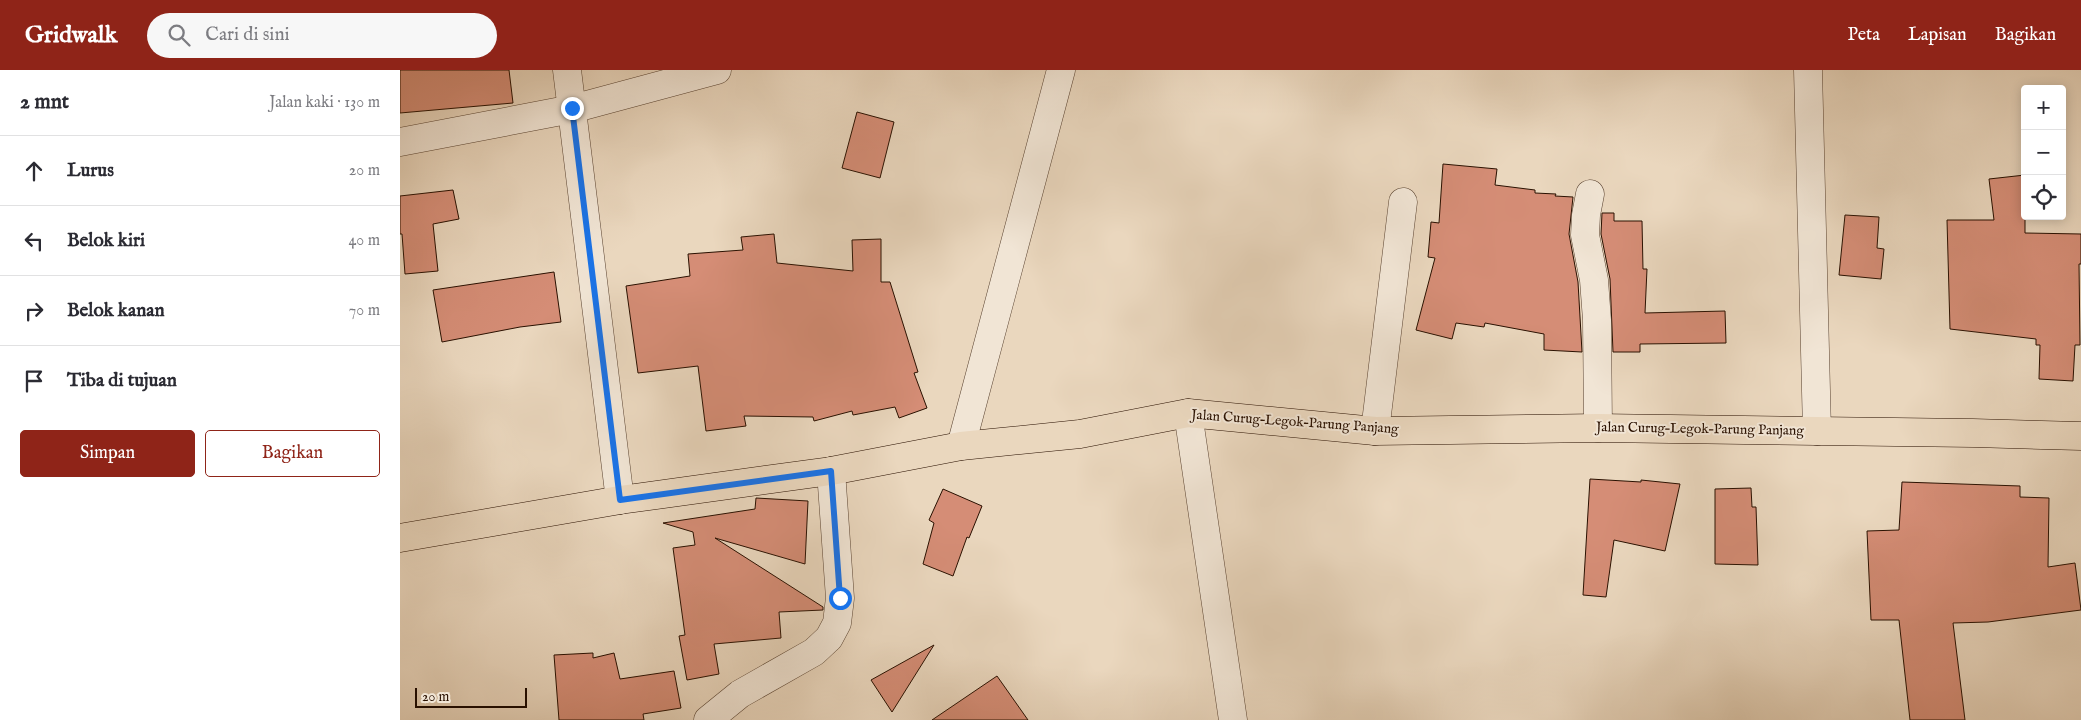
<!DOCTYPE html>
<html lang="id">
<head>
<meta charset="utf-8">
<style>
	:root { --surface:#fff; --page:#f7f7f7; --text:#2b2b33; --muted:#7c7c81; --line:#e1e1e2; --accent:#8f2418 }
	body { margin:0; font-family:"IM FELL English",serif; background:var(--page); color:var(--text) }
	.controls { position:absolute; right:15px; top:15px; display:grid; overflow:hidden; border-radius:5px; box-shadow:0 2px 12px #0003 }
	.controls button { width:45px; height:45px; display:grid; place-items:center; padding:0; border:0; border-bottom:1px solid var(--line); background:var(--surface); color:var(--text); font:25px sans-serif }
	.scale { position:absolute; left:15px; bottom:12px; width:112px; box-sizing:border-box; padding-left:5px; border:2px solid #291000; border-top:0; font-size:14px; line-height:18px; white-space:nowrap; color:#291000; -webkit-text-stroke:4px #f1e5d5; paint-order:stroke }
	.stop { position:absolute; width:15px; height:15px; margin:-11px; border:4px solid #1a73e8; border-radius:50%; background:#fff }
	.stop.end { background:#1a73e8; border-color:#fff; box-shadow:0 1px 5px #0008 }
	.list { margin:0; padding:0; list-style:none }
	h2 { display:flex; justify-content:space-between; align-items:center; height:65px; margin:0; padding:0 20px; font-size:21px }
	h2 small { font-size:16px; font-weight:400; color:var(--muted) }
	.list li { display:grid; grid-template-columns:32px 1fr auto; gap:15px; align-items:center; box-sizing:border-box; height:70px; padding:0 20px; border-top:1px solid var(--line) }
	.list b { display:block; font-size:19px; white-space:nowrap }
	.list em { font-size:16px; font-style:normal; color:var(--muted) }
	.actions { display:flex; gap:10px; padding:15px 20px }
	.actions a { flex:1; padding:11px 0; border:1px solid var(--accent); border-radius:5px; text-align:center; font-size:18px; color:var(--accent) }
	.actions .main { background:var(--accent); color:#fff }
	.icon { flex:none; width:28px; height:28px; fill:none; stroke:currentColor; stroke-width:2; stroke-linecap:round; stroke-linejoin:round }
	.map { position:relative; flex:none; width:1681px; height:650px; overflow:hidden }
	header { display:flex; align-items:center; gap:30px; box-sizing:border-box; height:70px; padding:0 25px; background:var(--accent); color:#fff }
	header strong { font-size:24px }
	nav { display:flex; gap:28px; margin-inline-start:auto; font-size:18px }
	.search { width:350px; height:45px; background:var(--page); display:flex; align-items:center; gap:12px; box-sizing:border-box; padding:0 18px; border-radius:28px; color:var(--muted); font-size:19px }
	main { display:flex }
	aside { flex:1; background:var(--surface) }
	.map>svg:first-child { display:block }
</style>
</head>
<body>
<header>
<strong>Gridwalk</strong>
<div class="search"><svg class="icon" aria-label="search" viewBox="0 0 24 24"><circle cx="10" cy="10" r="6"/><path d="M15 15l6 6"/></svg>Cari di sini</div>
<nav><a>Peta</a><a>Lapisan</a><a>Bagikan</a></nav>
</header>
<main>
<aside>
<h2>2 mnt<small>Jalan kaki · 130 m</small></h2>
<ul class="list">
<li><svg class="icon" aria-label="ahead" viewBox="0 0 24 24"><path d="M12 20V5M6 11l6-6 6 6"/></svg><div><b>Lurus</b></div><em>20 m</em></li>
<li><svg class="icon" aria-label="left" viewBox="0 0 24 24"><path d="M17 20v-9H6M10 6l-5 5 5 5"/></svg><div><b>Belok kiri</b></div><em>40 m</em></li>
<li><svg class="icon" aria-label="right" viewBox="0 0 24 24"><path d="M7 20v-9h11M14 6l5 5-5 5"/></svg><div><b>Belok kanan</b></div><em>70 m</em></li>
<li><svg class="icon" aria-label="arrive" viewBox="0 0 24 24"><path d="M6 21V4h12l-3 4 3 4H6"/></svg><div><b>Tiba di tujuan</b></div></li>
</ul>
<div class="actions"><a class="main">Simpan</a><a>Bagikan</a></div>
</aside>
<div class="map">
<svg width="1681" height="650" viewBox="0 0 1681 650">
	<rect width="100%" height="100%" fill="#ead7be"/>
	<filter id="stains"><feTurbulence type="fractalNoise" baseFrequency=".004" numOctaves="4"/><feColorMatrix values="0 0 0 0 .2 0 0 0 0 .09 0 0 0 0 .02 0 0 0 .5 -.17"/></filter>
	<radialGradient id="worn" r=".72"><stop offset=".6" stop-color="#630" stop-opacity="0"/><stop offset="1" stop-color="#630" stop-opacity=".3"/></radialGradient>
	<!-- building -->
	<g fill="#d58d76" stroke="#291000">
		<polygon points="0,0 109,0 113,33 0,43"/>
		<polygon points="457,42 494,52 480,108 442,98"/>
		<polygon points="1043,94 1097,99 1095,115 1135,120 1135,123 1156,124 1155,126 1173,127 1169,164 1178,212 1182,282 1144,280 1144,264 1085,253 1084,257 1056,253 1052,269 1016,260 1035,188 1028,187 1031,152 1039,153"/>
		<polygon points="1625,105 1625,163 1681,164 1681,194 1679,194 1680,275 1675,275 1673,311 1639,309 1640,275 1636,275 1636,269 1550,259 1547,150 1594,150 1589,109"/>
		<polygon points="53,120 59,149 33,154 38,201 5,204 2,164 0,164 0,126"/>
		<polygon points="1202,143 1214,143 1214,151 1242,151 1243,199 1247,199 1245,243 1325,241 1326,273 1240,274 1240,282 1213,282 1210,209 1201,164"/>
		<polygon points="1445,145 1479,147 1477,178 1484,179 1481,209 1439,205"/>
		<polygon points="374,164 377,193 453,201 452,170 481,169 481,212 490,212 518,302 514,303 527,338 499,348 495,337 453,345 452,341 414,351 413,347 344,346 346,356 306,361 298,296 238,303 226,216 290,206 288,184 343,180 341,167"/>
		<polygon points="154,202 161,252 120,257 42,272 33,220"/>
		<polygon points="1190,409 1241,412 1241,410 1280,414 1265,481 1214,470 1206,527 1183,525"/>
		<polygon points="1502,412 1620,416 1620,427 1649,428 1648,497 1675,493 1681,540 1588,552 1553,553 1565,650 1510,650 1499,550 1471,550 1467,461 1499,460"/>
		<polygon points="1351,418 1352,437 1356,437 1358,495 1315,494 1315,419"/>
		<polygon points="543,419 582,436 569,468 567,467 553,506 523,494 534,453 529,450"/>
		<polygon points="356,428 408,431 405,494 315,468 423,537 423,540 379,542 381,568 314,574 319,604 287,610 279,566 285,565 273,478 295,475 293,462 263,453 355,439"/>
		<polygon points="534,575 492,642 471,610"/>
		<polygon points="193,583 193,588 214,583 220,609 274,601 281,638 243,644 244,650 159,650 154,585"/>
		<polygon points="597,606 628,650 532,650"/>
	</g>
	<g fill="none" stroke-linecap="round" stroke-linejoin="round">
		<defs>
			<g id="minor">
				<polyline points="167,0 220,430"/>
				<polyline points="1408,0 1417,361"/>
				<polyline points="0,72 172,39 317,0"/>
				<polyline points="1190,124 1186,145 1185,165 1194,210 1197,250 1198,358"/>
				<polyline points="788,343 833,650"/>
				<polyline points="975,361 1003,132"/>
				<polyline points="561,376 661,0"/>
				<polyline points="308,650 340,624 414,582 429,568 437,553 440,528 431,401"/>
			</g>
			<polyline id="major" points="0,468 220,430 431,401 561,376 680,364 788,343 975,361 1198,358 1573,363 1681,366"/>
		</defs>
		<!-- minor casing -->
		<use href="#minor" stroke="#594230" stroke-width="29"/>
		<!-- major casing -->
		<use href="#major" stroke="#291000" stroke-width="29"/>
		<!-- minor -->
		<use href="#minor" stroke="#f1e5d5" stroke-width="28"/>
		<!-- major -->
		<use href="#major" stroke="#ead7be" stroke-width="28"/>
	</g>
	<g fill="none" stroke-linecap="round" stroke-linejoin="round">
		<!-- route -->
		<polyline stroke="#1a73e8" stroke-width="6" points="172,38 220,430 431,401 440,528"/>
	</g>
	<g text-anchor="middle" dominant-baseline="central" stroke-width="4" stroke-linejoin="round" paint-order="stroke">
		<!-- street labels -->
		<g font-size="14" fill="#291000" stroke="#f1e5d5">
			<text transform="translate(895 352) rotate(4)">Jalan Curug–Legok–Parung Panjang</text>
			<text transform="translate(1300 359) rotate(1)">Jalan Curug–Legok–Parung Panjang</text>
		</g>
	</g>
	<rect width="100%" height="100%" filter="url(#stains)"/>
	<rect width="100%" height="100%" fill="url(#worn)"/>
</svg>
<div class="controls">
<button>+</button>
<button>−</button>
<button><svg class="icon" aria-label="locate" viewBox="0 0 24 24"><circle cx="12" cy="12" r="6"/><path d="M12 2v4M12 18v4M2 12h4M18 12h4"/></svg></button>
</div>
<div class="scale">20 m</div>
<div class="stop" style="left:440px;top:528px"></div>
<div class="stop end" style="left:172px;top:38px"></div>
</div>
</main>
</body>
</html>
